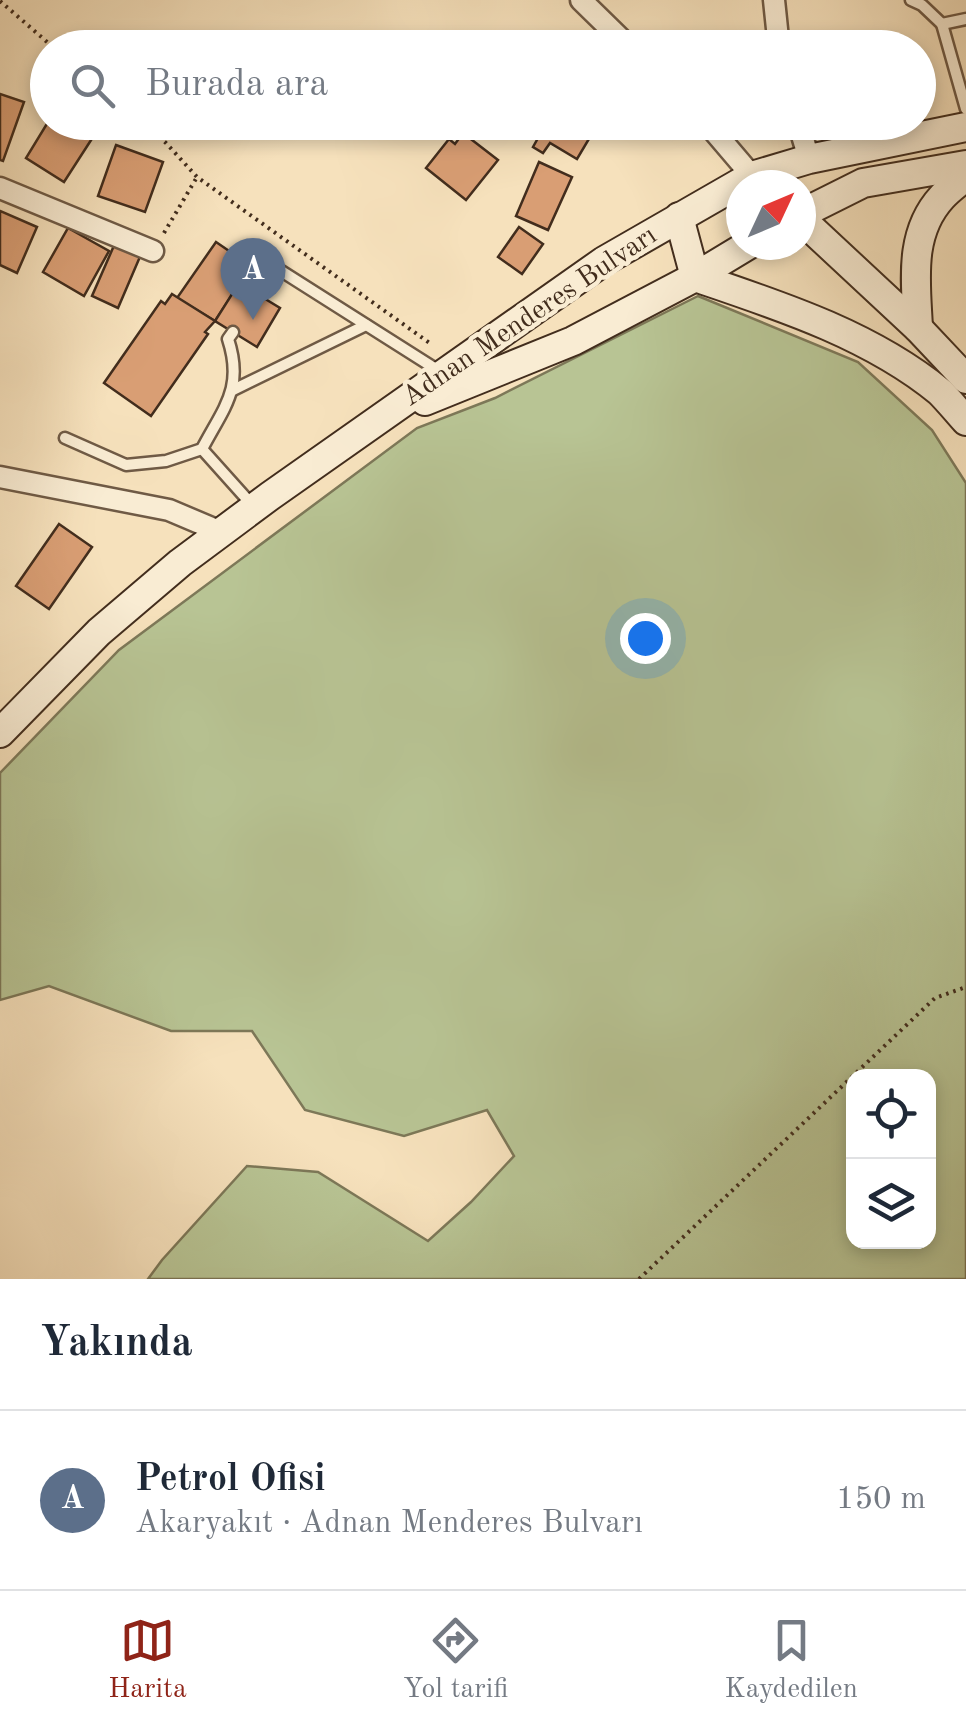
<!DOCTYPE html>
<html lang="tr">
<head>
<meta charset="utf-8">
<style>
	:root { --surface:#fff; --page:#f6f6f7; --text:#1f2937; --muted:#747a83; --line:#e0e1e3; --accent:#8f2418 }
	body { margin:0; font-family:"Old Standard TT",serif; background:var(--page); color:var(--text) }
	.controls { position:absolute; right:30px; bottom:30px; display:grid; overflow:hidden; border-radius:20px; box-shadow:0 5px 15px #0003 }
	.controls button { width:90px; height:90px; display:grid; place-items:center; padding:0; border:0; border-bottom:2px solid var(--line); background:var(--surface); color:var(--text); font:50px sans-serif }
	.compass { position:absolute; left:726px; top:170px; width:90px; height:90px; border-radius:50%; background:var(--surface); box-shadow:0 5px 15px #0003; rotate:46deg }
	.you { position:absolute; left:645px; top:638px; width:35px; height:35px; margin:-25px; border:8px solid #fff; border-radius:50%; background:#1a73e8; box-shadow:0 0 0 15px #1a73e833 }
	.badge { display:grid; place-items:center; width:65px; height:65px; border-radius:50%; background:var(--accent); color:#fff; font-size:32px; font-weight:700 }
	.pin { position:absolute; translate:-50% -82px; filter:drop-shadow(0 2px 5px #0008) }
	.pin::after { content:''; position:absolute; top:52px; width:35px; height:30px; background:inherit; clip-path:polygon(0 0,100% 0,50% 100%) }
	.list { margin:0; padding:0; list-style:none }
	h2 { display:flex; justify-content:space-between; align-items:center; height:130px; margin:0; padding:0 40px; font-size:42px }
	h2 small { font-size:32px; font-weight:400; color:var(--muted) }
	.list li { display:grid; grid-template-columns:65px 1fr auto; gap:30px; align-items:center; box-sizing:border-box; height:180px; padding:0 40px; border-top:2px solid var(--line) }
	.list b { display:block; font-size:38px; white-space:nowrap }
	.list p { margin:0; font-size:32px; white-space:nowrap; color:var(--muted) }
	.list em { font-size:32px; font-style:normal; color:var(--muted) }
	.icon { flex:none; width:55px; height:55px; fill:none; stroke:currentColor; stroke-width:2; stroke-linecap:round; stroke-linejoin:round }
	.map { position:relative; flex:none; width:966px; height:1279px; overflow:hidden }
	.search { position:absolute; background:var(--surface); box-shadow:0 5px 15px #0003; left:30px; right:30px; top:30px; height:110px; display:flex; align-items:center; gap:25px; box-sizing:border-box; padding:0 35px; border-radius:55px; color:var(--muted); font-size:38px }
	.sheet { height:310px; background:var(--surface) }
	nav { display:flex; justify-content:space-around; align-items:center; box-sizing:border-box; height:140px; border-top:2px solid var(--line); background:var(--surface); font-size:28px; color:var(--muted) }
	nav a { display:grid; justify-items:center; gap:5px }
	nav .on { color:var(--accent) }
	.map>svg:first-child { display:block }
</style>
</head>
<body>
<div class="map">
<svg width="966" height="1279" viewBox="0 0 966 1279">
	<rect width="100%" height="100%" fill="#f6e1bc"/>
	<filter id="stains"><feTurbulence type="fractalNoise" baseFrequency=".002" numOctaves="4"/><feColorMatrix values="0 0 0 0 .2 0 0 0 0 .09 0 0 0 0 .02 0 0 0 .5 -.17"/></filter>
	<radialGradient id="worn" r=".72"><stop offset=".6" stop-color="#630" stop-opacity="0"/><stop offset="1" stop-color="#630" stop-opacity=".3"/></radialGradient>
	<!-- green -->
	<path fill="#b8c494" stroke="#7d7858" stroke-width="2.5" fill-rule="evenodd" d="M698 296 858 362 932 430 966 483V1279H148L162 1260 247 1166 318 1172 428 1241 471 1202 514 1156 487 1110 404 1136 305 1110 252 1031H171L49 986 0 1000V773L119 650 417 428 495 398ZM854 1076H928V1242H854Z"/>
	<!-- building -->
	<g fill="#d99e74" stroke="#422d1d" stroke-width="2.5">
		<polygon points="0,94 24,102 3,161 0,160"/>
		<polygon points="48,122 71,122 93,137 64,182 26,158"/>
		<polygon points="547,122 599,122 577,159 550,143 543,153 533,147"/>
		<polygon points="463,133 498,160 466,200 426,168 449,139 455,144"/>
		<polygon points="116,145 163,162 145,212 98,196"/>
		<polygon points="539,162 572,177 548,230 516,216"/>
		<polygon points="0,211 37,227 17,273 0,265"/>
		<polygon points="519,227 543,244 522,274 498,257"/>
		<polygon points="68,228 109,251 84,296 43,272"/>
		<polygon points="116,241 142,252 118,308 92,296"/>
		<polygon points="216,242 251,266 215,321 177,298"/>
		<polygon points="239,283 280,308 257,347 215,321"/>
		<polygon points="172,294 215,321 205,332 208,334 151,416 104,383 161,301 165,304"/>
		<polygon points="59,524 92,547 49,609 16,586"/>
	</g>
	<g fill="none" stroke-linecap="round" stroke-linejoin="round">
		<defs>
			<g id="service">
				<polyline points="911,0 922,5 942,24 966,19"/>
				<polyline points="942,24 966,109"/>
				<polyline points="245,248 439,371"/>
				<polyline points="258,294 276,268"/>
				<path d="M233 332 228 339C244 388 224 407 202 449L253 506"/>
				<polyline points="233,390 366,325"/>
				<polyline points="65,438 126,465 166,461 202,449"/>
			</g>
			<g id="minor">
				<polyline points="581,0 630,48"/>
				<polyline points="774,0 779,48"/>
				<polyline points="706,122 752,176"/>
				<polyline points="798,122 809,159"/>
				<polyline points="0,188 153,251"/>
				<polyline points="0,477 169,510 221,532"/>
			</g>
			<g id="secondary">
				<polyline points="801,214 863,183 966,165"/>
				<polyline points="679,217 695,277"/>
				<polyline points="801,219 918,328 966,379"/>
				<path d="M695 277C778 305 871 335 940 392 949 401 957 411 966 421"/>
				<path d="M918 328C916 283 908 234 942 197 949 189 958 183 966 176"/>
				<polyline points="425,401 573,341 695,277 748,245"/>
				<polyline points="0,733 99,632 180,563 270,496 604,261 752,176 809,159 966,127"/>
			</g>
		</defs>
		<!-- service casing -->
		<use href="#service" stroke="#6f5a45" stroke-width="15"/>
		<!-- minor casing -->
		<use href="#minor" stroke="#6f5a45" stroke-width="25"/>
		<!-- secondary casing -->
		<use href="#secondary" stroke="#422d1d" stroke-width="32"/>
		<!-- path -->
		<g stroke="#422d1d" stroke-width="4" stroke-dasharray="2.5 5" stroke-linecap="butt">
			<polyline points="0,1 54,48"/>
			<polyline points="142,122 166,143 197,177 431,344"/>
			<polyline points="164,233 197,177"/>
			<polyline points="639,1279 935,998 966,987"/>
		</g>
		<!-- service -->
		<use href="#service" stroke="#f9ecd3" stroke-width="10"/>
		<!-- minor -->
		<use href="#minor" stroke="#f9ecd3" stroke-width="20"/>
		<!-- secondary -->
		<use href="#secondary" stroke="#f9ecd3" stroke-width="28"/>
	</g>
	<g text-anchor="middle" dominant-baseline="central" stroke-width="9" stroke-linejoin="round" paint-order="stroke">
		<!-- street labels -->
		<g font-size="28" fill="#422d1d" stroke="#f9ecd3">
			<text transform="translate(530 317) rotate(-34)">Adnan Menderes Bulvarı</text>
		</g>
	</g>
	<rect width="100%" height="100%" filter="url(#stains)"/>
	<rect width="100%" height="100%" fill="url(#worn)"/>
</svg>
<div class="controls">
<button><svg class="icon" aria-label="locate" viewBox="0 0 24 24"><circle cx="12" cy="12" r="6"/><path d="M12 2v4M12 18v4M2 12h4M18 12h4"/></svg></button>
<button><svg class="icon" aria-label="layers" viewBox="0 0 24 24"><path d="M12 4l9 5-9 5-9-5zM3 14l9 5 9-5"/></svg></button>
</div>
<svg class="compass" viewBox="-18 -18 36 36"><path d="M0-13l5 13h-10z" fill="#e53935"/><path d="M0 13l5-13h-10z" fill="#747a83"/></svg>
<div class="you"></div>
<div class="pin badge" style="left:253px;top:320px;background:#5c6f8a">A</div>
<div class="search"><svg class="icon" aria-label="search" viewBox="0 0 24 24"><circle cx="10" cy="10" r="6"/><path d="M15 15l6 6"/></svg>Burada ara</div>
</div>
<section class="sheet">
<h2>Yakında<small></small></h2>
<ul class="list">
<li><span class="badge" style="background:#5c6f8a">A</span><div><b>Petrol Ofisi</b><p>Akaryakıt · Adnan Menderes Bulvarı</p></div><em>150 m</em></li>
</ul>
</section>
<nav>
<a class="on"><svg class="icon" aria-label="map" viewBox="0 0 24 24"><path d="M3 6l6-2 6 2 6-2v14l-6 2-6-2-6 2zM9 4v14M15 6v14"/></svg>Harita</a>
<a><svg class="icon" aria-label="directions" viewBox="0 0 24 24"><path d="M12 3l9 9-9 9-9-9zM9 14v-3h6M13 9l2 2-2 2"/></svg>Yol tarifi</a>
<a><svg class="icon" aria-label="saved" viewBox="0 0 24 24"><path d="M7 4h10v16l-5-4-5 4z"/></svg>Kaydedilen</a>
</nav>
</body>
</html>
